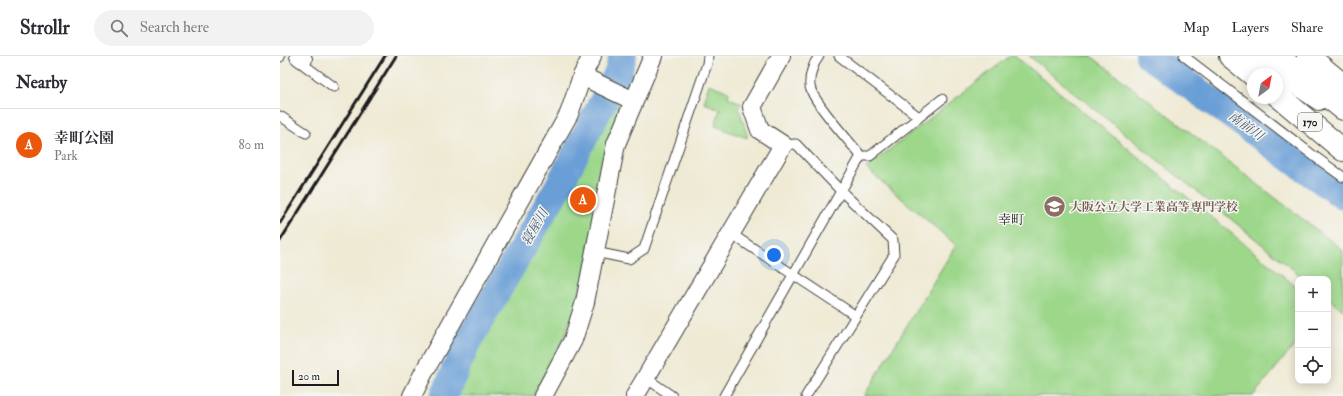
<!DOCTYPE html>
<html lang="en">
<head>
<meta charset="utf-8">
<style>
	:root { --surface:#fff; --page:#f2f2f3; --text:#2b2b33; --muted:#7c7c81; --line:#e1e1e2; --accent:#ea580c }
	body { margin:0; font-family:"IM FELL Double Pica","Noto Serif JP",serif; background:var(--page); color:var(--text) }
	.controls { position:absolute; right:12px; bottom:12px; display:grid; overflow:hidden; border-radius:8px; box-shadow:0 2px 10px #0003 }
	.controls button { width:36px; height:36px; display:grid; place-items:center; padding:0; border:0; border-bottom:1px solid var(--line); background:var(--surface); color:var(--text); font:20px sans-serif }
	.compass { position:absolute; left:967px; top:12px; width:36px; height:36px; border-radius:50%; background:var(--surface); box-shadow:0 2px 10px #0003; rotate:32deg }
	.scale { position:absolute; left:12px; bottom:10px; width:47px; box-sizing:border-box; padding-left:4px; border:2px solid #1c1c1c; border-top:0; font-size:11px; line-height:14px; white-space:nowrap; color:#1c1c1c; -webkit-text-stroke:3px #f6f6f2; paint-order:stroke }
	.you { position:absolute; left:494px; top:199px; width:14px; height:14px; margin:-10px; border:3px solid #fff; border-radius:50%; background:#1a73e8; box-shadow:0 0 0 6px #1a73e833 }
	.badge { display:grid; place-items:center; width:26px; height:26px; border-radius:50%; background:var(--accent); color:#fff; font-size:13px; font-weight:700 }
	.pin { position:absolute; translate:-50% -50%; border:2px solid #fff; box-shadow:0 1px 4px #0006 }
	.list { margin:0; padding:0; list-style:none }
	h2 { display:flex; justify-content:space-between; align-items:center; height:52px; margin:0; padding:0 16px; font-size:17px }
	h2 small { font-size:13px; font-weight:400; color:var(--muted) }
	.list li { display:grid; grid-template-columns:26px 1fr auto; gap:12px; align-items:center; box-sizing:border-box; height:72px; padding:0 16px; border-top:1px solid var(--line) }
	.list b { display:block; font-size:15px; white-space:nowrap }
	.list p { margin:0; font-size:13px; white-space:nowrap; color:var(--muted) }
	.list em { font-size:13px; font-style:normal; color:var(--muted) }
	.icon { flex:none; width:22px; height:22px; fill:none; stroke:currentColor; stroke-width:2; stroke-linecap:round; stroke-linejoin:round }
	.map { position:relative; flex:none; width:1063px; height:340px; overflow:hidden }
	header { display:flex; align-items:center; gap:24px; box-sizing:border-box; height:56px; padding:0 20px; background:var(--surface); border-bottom:1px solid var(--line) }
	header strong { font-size:19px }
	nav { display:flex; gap:22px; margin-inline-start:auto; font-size:14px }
	.search { width:280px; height:36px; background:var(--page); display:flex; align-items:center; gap:10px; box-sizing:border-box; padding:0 14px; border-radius:22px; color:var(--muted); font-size:15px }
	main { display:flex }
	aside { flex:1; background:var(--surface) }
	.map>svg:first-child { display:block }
</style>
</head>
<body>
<header>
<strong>Strollr</strong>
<div class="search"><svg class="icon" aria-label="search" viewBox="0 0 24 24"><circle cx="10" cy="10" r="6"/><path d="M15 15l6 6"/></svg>Search here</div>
<nav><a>Map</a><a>Layers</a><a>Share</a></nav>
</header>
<main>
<aside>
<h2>Nearby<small></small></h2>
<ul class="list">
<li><span class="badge">A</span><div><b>幸町公園</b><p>Park</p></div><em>80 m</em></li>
</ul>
</aside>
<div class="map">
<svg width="1063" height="340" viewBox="0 0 1063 340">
	<rect width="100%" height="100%" fill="#f6f6f2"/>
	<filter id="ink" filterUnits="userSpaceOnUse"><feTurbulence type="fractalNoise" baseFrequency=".025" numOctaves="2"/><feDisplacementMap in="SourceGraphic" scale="8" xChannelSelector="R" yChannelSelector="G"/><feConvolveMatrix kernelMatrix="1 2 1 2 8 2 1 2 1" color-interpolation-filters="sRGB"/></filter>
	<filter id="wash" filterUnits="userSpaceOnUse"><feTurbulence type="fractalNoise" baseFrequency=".012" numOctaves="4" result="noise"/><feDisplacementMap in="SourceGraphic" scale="16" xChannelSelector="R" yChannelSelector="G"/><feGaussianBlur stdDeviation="0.9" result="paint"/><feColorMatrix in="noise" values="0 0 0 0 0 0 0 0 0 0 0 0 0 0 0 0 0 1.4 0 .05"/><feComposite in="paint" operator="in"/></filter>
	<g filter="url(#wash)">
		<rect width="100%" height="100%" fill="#efead4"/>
		<!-- green -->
		<g fill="#9cd78a" stroke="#5c7a53">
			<polygon points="730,0 735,0 1018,232 1018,285 973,340 584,340 676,189 586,112"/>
			<polygon points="749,0 811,0 1063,194 1063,254 1048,242 1048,223 1025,223"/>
			<polygon points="429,28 449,36 448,41 461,47 459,52 467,79 467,82 435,70 440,53 424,47"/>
			<polygon points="342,40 354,45 298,243 285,279 253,340 175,340 191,294"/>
		</g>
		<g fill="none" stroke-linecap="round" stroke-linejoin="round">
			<!-- river -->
			<g stroke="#699ed6" stroke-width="28">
				<polyline points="869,0 1063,140"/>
				<polyline points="164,340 187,287 278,131 338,17 343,0"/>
			</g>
		</g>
	</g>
	<g filter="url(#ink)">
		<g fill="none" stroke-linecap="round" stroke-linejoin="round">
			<defs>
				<g id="service">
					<path d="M539 0C533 8 529 20 530 30 531 44 571 87 581 100"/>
					<polyline points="559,0 639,61"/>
					<polyline points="904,0 1034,100 1063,121"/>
					<polyline points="0,1 0,0"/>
					<polyline points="24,2 24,9 54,31"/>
					<polyline points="0,60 26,77"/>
					<polyline points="503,89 516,88 561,135 613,184 614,199 526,340"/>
					<polyline points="581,100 590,100 662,43"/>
					<polyline points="450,177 576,260"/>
					<polyline points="315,196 349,203 364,193 427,8 428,0"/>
					<polyline points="366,322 392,340"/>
					<polyline points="444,340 581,100"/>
				</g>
				<g id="minor">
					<polyline points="19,0 23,3"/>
					<polyline points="973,0 1039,45"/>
					<polyline points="302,20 354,45"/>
					<polyline points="132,340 144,316 213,193 289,58 302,20 312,0"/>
					<polyline points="263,340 293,284 305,246 336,88 373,0"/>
					<polyline points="355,340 503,89 480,74 472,51 501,0"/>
				</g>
				<polyline id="tertiary" points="1028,0 1063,29"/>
				<g id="trunk">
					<polyline points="950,0 973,19"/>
					<polyline points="998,0 1063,53"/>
					<polyline points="997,39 1063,94"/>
				</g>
			</defs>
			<!-- service casing -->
			<use href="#service" stroke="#3c3b38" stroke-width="11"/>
			<!-- minor casing -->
			<use href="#minor" stroke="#3c3b38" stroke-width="20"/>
			<!-- tertiary casing -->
			<use href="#tertiary" stroke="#3c3b38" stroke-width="24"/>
			<!-- trunk casing -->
			<use href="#trunk" stroke="#3c3b38" stroke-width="24"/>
			<!-- service -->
			<use href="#service" stroke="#fff" stroke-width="9"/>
			<!-- minor -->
			<use href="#minor" stroke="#fff" stroke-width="18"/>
			<!-- tertiary -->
			<use href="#tertiary" stroke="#fff" stroke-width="22"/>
			<!-- trunk -->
			<use href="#trunk" stroke="#fff" stroke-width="22"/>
			<!-- rail -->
			<g stroke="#1c1c1c" stroke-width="3">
				<polyline points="0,167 105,0"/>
				<polyline points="0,185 116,0"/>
			</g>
		</g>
	</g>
	<!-- icons -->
	<defs>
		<symbol id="university-disc" viewBox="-11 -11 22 22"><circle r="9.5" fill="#8d6e63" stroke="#f6f6f2"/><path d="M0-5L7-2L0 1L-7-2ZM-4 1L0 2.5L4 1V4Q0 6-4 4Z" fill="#fff"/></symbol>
	</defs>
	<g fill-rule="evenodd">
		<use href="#university-disc" x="762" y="138" width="25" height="25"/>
	</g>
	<g text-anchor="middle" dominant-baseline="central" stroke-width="3" stroke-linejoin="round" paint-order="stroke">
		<!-- shield labels -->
		<rect fill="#f6f6f2" stroke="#5d5d5c" stroke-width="1" x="1018" y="57" width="24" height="18" rx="3"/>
		<g font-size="11" font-weight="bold" fill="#1c1c1c">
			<text x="1030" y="66">170</text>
		</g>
		<!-- education labels -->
		<g font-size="12" font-weight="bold" fill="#785e54" stroke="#f6f6f2" text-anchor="start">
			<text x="790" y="151">大阪公立大学工業高等専門学校</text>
		</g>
		<!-- water labels -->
		<g font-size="13" font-style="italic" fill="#3f5670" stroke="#f6f6f2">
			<text transform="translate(966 70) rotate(36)">南前川</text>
			<text transform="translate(255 171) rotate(-60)">寝屋川</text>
		</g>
		<!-- neighbourhood labels -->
		<g font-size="13" fill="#1c1c1c" stroke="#f6f6f2">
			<text x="731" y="164">幸町</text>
		</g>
	</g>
</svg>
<div class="controls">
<button>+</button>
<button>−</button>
<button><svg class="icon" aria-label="locate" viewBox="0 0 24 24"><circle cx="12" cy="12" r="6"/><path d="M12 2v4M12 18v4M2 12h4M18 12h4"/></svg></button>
</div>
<svg class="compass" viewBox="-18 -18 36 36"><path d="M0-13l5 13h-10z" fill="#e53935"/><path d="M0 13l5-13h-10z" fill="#7c7c81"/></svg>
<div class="scale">20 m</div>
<div class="you"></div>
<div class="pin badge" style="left:303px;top:144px">A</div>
</div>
</main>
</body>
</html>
